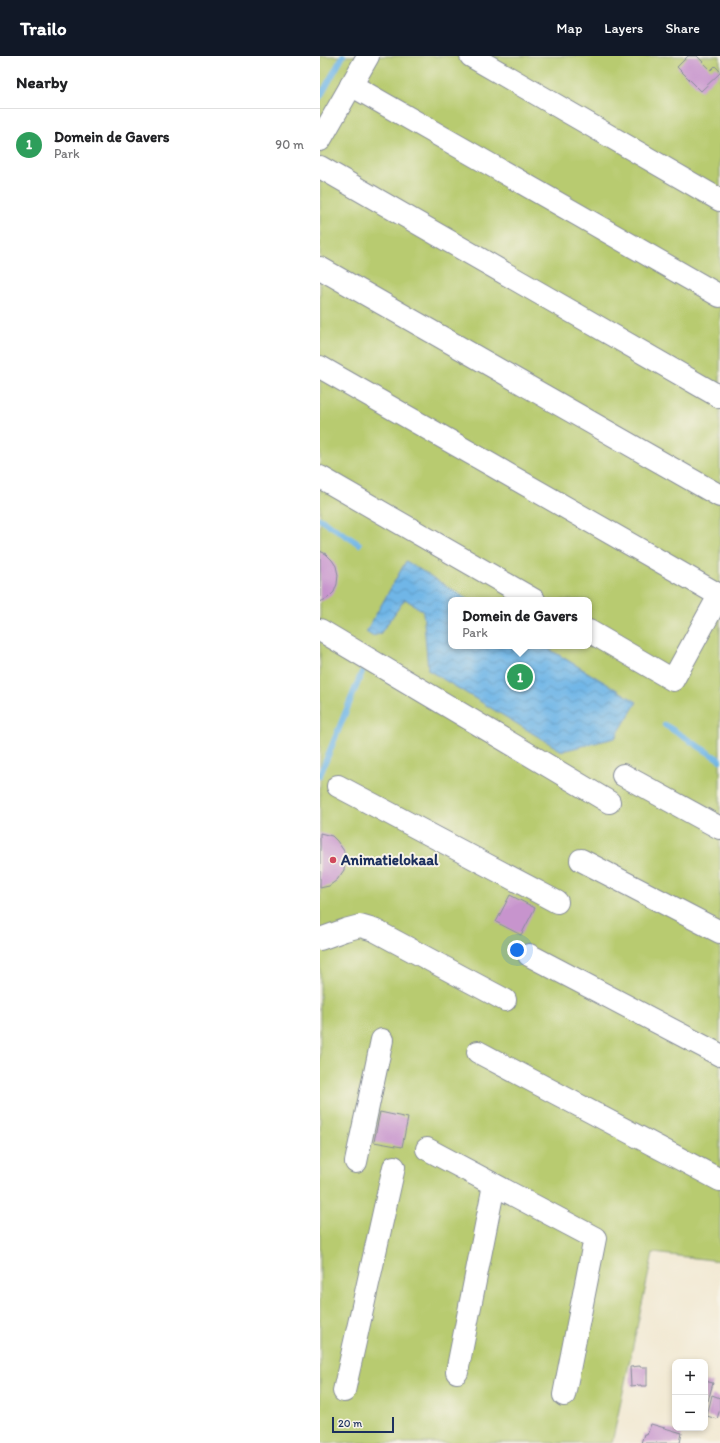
<!DOCTYPE html>
<html lang="en">
<head>
<meta charset="utf-8">
<style>
	:root { --surface:#fff; --page:#f6f6f6; --text:#202124; --muted:#757577; --line:#e0e0e0; --accent:#111827 }
	body { margin:0; font-family:Itim,sans-serif; background:var(--page); color:var(--text) }
	.controls { position:absolute; right:12px; bottom:12px; display:grid; overflow:hidden; border-radius:8px; box-shadow:0 2px 6px #0003 }
	.controls button { width:36px; height:36px; display:grid; place-items:center; padding:0; border:0; border-bottom:1px solid var(--line); background:var(--surface); color:var(--text); font:20px sans-serif }
	.scale { position:absolute; left:12px; bottom:10px; width:62px; box-sizing:border-box; padding-left:4px; border:2px solid #1b2f5e; border-top:0; font-size:11px; line-height:14px; white-space:nowrap; color:#1b2f5e; -webkit-text-stroke:3px #f7f3e8; paint-order:stroke }
	.you { position:absolute; left:197px; top:894px; width:14px; height:14px; margin:-10px; border:3px solid #fff; border-radius:50%; background:#1a73e8; box-shadow:0 0 0 6px #1a73e833 }
	.badge { display:grid; place-items:center; width:26px; height:26px; border-radius:50%; background:var(--accent); color:#fff; font-size:13px; font-weight:700 }
	.pin { position:absolute; translate:-50% -50%; border:2px solid #fff; box-shadow:0 1px 4px #0006 }
	.popup { position:absolute; left:128px; top:541px; width:144px; height:52px; box-sizing:border-box; display:grid; place-content:center; border-radius:8px; background:var(--surface); filter:drop-shadow(0 1px 3px #0005); font-size:13px; white-space:nowrap; color:var(--muted) }
	.popup b { font-size:15px; color:var(--text) }
	.popup::after { content:''; position:absolute; left:50%; top:100%; margin-left:-8px; border:8px solid transparent; border-top-color:var(--surface) }
	.list { margin:0; padding:0; list-style:none }
	h2 { display:flex; justify-content:space-between; align-items:center; height:52px; margin:0; padding:0 16px; font-size:17px }
	h2 small { font-size:13px; font-weight:400; color:var(--muted) }
	.list li { display:grid; grid-template-columns:26px 1fr auto; gap:12px; align-items:center; box-sizing:border-box; height:72px; padding:0 16px; border-top:1px solid var(--line) }
	.list b { display:block; font-size:15px; white-space:nowrap }
	.list p { margin:0; font-size:13px; white-space:nowrap; color:var(--muted) }
	.list em { font-size:13px; font-style:normal; color:var(--muted) }
	.map { position:relative; flex:none; width:400px; height:1387px; overflow:hidden }
	header { display:flex; align-items:center; gap:24px; box-sizing:border-box; height:56px; padding:0 20px; background:var(--accent); color:#fff }
	header strong { font-size:19px }
	nav { display:flex; gap:22px; margin-inline-start:auto; font-size:14px }
	main { display:flex }
	aside { flex:1; background:var(--surface) }
	.map>svg:first-child { display:block }
</style>
</head>
<body>
<header>
<strong>Trailo</strong>
<nav><a>Map</a><a>Layers</a><a>Share</a></nav>
</header>
<main>
<aside>
<h2>Nearby<small></small></h2>
<ul class="list">
<li><span class="badge" style="background:#2e9e5b">1</span><div><b>Domein de Gavers</b><p>Park</p></div><em>90 m</em></li>
</ul>
</aside>
<div class="map">
<svg width="400" height="1387" viewBox="0 0 400 1387">
	<defs>
		<pattern id="water-waves" width="16" height="10" patternUnits="userSpaceOnUse"><rect width="16" height="10" fill="#70b6e7"/><path d="M0 5q4-4 8 0t8 0" fill="none" stroke="#5b94be"/></pattern>
	</defs>
	<rect width="100%" height="100%" fill="#f7f3e8"/>
	<filter id="ink" filterUnits="userSpaceOnUse"><feTurbulence type="fractalNoise" baseFrequency=".025" numOctaves="2"/><feDisplacementMap in="SourceGraphic" scale="8" xChannelSelector="R" yChannelSelector="G"/><feConvolveMatrix kernelMatrix="1 2 1 2 8 2 1 2 1" color-interpolation-filters="sRGB"/></filter>
	<filter id="wash" filterUnits="userSpaceOnUse"><feTurbulence type="fractalNoise" baseFrequency=".012" numOctaves="4" result="noise"/><feDisplacementMap in="SourceGraphic" scale="16" xChannelSelector="R" yChannelSelector="G"/><feGaussianBlur stdDeviation="0.9" result="paint"/><feColorMatrix in="noise" values="0 0 0 0 0 0 0 0 0 0 0 0 0 0 0 0 0 1.4 0 .05"/><feComposite in="paint" operator="in"/></filter>
	<g filter="url(#wash)">
		<rect width="100%" height="100%" fill="#f2e9d3"/>
		<!-- green -->
		<path fill="#b8cb6f" stroke="#6a7d66" fill-rule="evenodd" d="M0 0H400V1205L333 1197 292 1387H0ZM131 544H269V590H131Z"/>
		<!-- water -->
		<polygon fill="url(#water-waves)" stroke="#4672a2" points="86,505 149,544 131,544 131,590 224,590 317,646 295,682 242,695 108,614 103,555 85,543 60,578 52,580 46,576"/>
		<g fill="none" stroke-linecap="round" stroke-linejoin="round">
			<!-- stream -->
			<g stroke="#70b6e7" stroke-width="6">
				<polyline points="0,41 23,0"/>
				<polyline points="0,463 39,488"/>
				<polyline points="345,669 400,704"/>
				<polyline points="0,719 42,616"/>
			</g>
		</g>
		<g id="blocks">
			<!-- building -->
			<g fill="#c794cd">
				<polygon points="368,0 377,0 391,14 395,10 400,15 400,17 381,35 357,11"/>
				<polygon points="0,495 6,498 12,504 16,510 18,519 17,528 14,536 8,542 0,546"/>
				<polygon points="0,777 12,780 17,785 24,795 25,803 24,814 17,824 9,830 0,832"/>
				<polygon points="190,839 215,852 201,879 176,866"/>
				<polygon points="60,1056 88,1062 82,1091 54,1086"/>
				<polygon points="320,1310 320,1311 327,1311 327,1330 321,1330 321,1329 311,1330 310,1311"/>
				<polygon points="385,1325 393,1327 388,1345 385,1345"/>
				<polygon points="392,1339 400,1342 400,1353 397,1363 387,1360"/>
				<polygon points="331,1368 362,1377 360,1387 321,1387 324,1378 327,1379"/>
			</g>
		</g>
	</g>
	<g filter="url(#ink)">
		<use href="#blocks" fill-opacity="0" stroke="#868c98" stroke-width="1"/>
		<g fill="none" stroke-linecap="round" stroke-linejoin="round">
			<defs>
				<g id="minor">
					<polyline points="151,0 400,144"/>
					<polyline points="31,29 400,240"/>
					<polyline points="0,84 48,0"/>
					<polyline points="0,111 400,341"/>
					<polyline points="0,212 400,440"/>
					<polyline points="0,311 399,539"/>
					<polyline points="0,421 214,544"/>
					<polyline points="0,574 289,746"/>
					<polyline points="269,575 353,624 400,538"/>
					<polyline points="303,719 400,772"/>
					<polyline points="18,730 237,846"/>
					<polyline points="261,804 400,876"/>
					<polyline points="0,883 25,874 40,870 54,874 185,944"/>
					<polyline points="209,899 400,999"/>
					<polyline points="158,996 400,1124"/>
					<polyline points="107,1093 275,1182 244,1339"/>
					<polyline points="36,1106 62,984"/>
					<polyline points="137,1316 174,1129"/>
					<polyline points="24,1335 74,1111"/>
				</g>
			</defs>
			<!-- minor casing -->
			<use href="#minor" stroke="#868c98" stroke-width="24"/>
			<!-- minor -->
			<use href="#minor" stroke="#fff" stroke-width="22"/>
		</g>
	</g>
	<!-- markers -->
	<circle fill="#d1495b" stroke="#f7f3e8" stroke-width="1.5" cx="13" cy="804" r="4"/>
	<g text-anchor="middle" dominant-baseline="central" stroke-width="4" stroke-linejoin="round" paint-order="stroke">
		<!-- poi labels -->
		<g font-size="15" font-weight="bold" fill="#1b2f5e" stroke="#f7f3e8" text-anchor="start">
			<text x="21" y="804">Animatielokaal</text>
		</g>
	</g>
</svg>
<div class="controls">
<button>+</button>
<button>−</button>
</div>
<div class="scale">20 m</div>
<div class="you"></div>
<div class="pin badge" style="left:200px;top:621px;background:#2e9e5b">1</div>
<div class="popup"><b>Domein de Gavers</b>Park</div>
</div>
</main>
</body>
</html>
